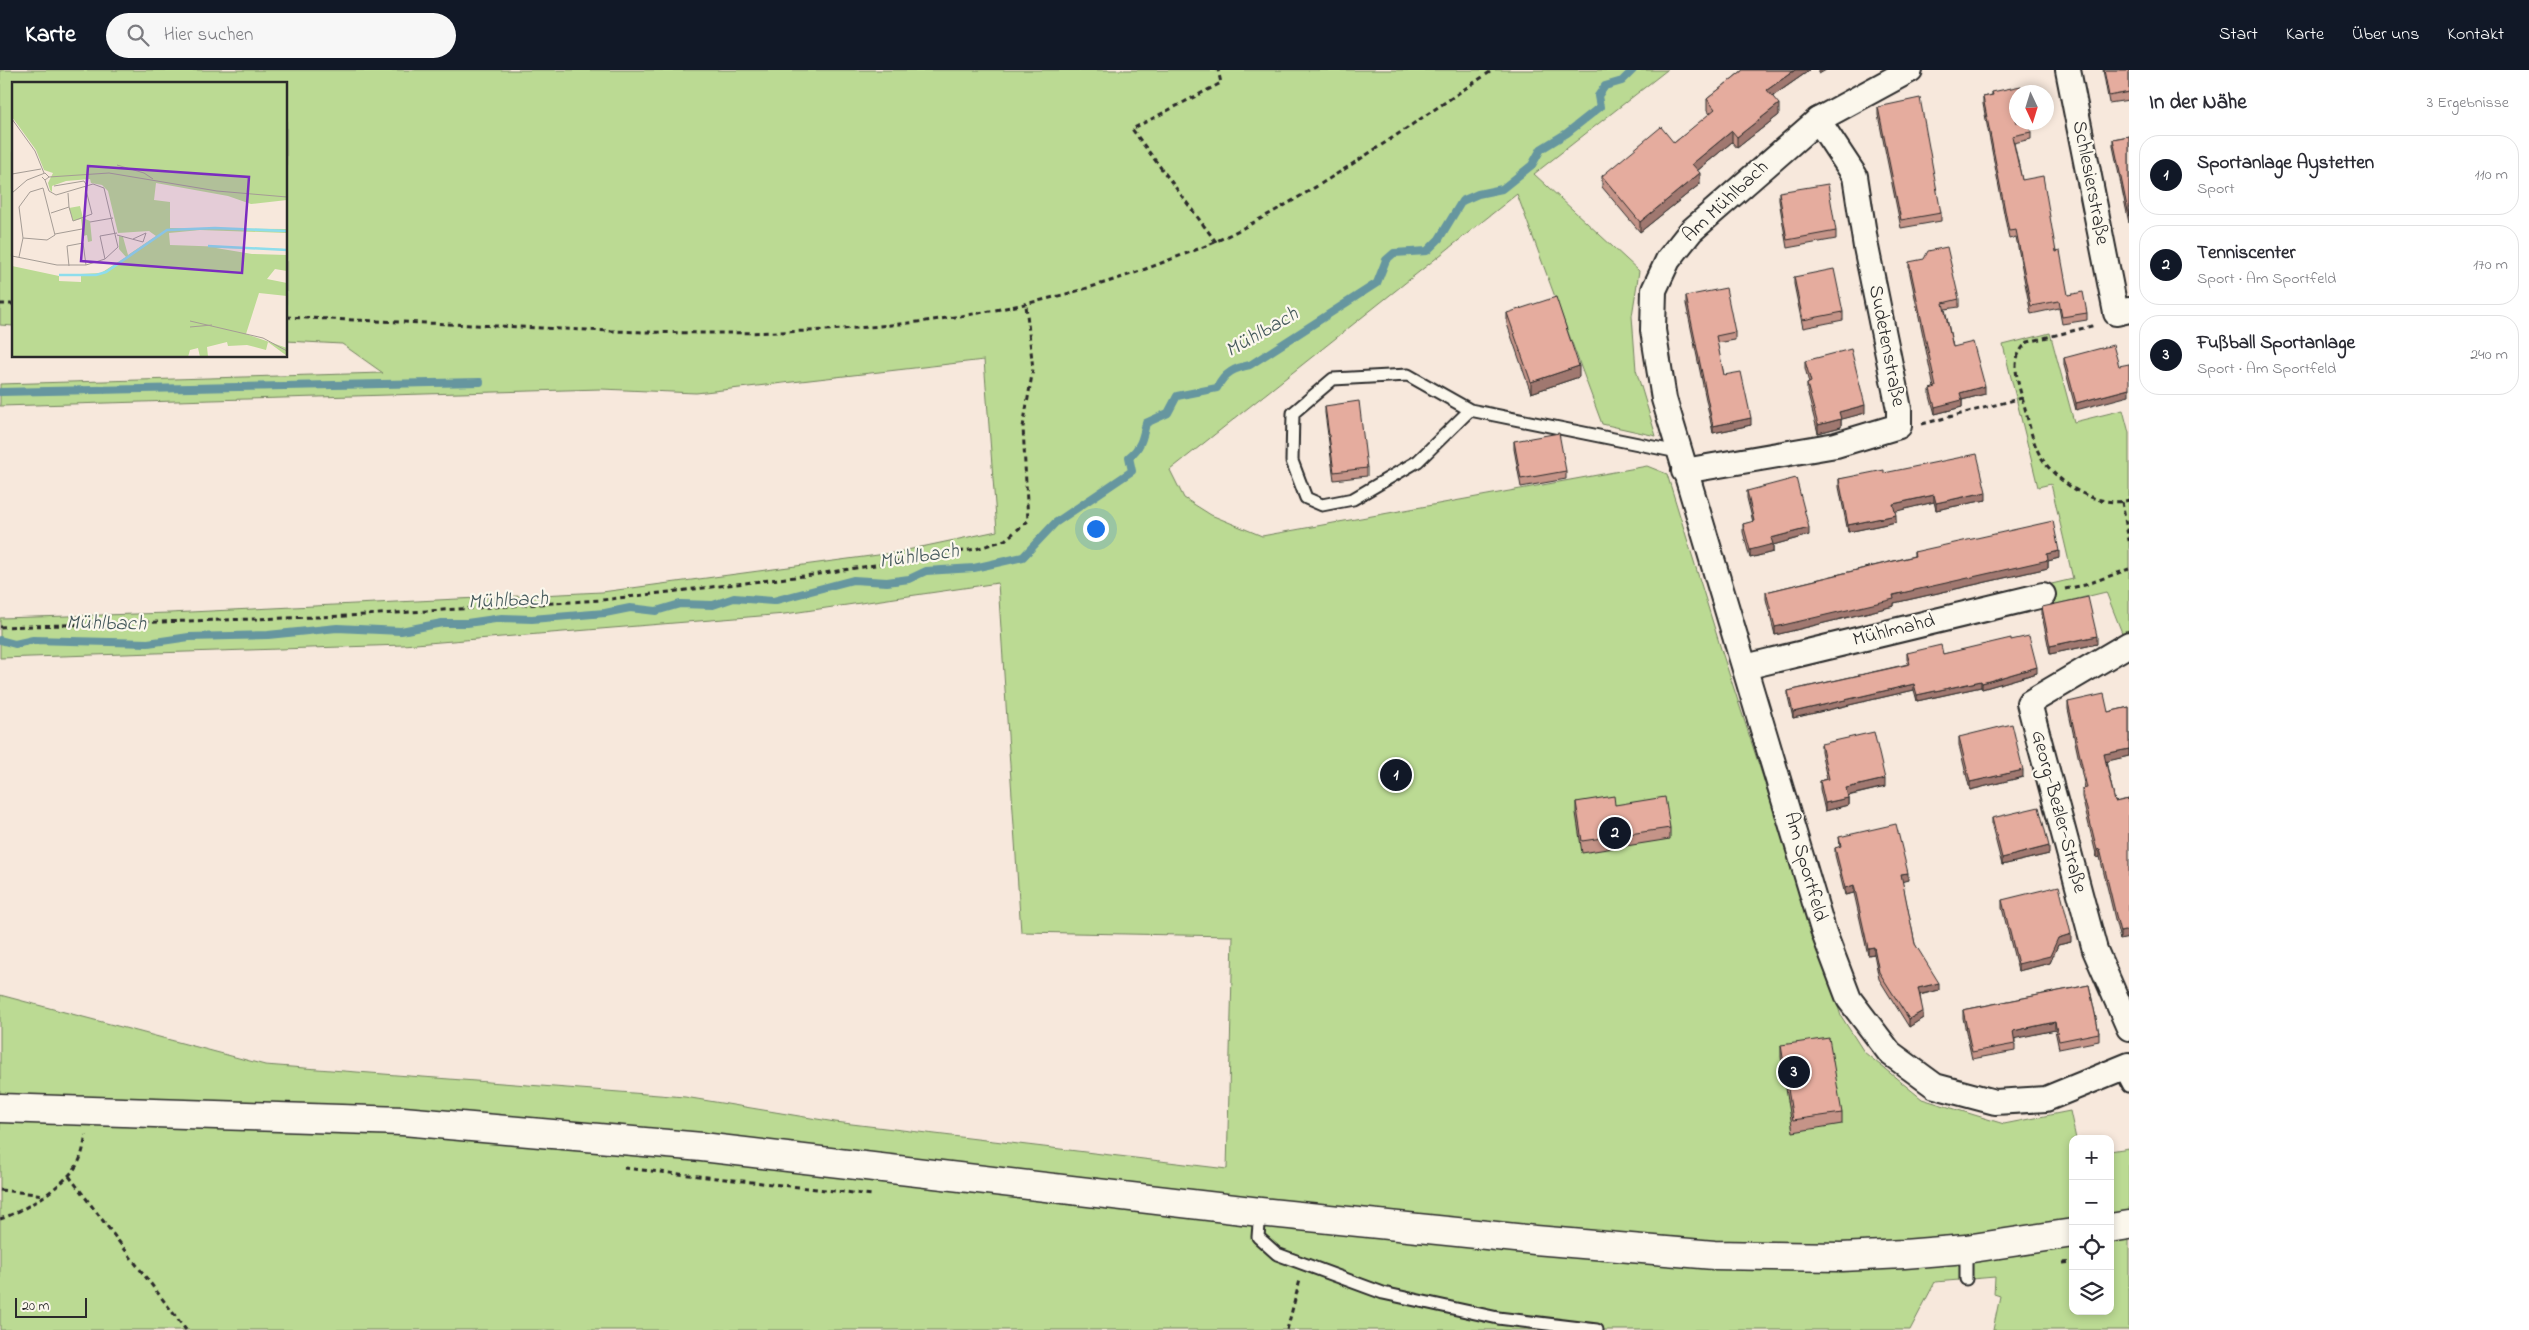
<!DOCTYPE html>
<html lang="de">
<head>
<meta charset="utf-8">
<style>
	:root { --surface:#fff; --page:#f7f7f7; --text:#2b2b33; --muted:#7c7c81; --line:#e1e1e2; --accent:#111827 }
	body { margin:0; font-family:"Indie Flower",sans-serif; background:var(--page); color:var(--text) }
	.controls { position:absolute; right:15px; bottom:15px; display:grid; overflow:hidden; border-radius:10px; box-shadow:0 2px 8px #0003 }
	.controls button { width:45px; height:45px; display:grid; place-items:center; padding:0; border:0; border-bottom:1px solid var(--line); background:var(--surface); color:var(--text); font:25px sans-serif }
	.compass { position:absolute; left:2009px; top:15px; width:45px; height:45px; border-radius:50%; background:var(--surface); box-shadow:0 2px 8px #0003; rotate:176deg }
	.scale { position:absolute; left:15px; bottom:12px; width:72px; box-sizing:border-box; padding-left:5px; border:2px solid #2b2b2b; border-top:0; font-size:14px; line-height:18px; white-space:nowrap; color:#2b2b2b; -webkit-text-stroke:4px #fbf7ec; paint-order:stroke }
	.you { position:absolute; left:1095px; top:458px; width:18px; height:18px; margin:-12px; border:4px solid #fff; border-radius:50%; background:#1a73e8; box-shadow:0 0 0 8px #1a73e833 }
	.badge { display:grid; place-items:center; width:32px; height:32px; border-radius:50%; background:var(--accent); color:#fff; font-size:16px; font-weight:700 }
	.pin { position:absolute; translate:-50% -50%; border:2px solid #fff; box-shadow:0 1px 5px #0006 }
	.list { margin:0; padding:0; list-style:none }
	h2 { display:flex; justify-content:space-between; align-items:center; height:65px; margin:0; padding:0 20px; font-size:21px }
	h2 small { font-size:16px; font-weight:400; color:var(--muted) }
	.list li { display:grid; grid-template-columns:32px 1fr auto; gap:15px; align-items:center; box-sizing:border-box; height:80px; margin:0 10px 10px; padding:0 10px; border:1px solid var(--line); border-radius:20px }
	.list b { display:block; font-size:19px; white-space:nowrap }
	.list p { margin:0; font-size:16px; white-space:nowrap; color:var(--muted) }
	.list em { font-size:16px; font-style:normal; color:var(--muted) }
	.icon { flex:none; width:28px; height:28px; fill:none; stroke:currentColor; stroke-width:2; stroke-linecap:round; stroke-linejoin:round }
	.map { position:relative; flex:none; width:2129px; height:1260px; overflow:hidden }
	header { display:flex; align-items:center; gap:30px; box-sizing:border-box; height:70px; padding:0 25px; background:var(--accent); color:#fff }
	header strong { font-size:24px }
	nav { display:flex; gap:28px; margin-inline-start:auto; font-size:18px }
	.search { width:350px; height:45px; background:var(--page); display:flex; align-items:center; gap:12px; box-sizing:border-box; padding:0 18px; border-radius:28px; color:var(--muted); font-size:19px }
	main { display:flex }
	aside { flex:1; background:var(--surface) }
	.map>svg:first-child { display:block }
</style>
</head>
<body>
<header>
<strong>Karte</strong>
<div class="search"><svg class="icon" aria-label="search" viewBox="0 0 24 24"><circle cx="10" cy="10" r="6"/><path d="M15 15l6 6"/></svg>Hier suchen</div>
<nav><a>Start</a><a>Karte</a><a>Über uns</a><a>Kontakt</a></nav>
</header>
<main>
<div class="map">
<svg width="2129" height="1260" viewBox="0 0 2129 1260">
	<rect width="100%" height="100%" fill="#f7e8dc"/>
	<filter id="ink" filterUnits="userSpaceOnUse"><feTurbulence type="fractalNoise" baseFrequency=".02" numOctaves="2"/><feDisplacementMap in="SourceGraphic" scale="10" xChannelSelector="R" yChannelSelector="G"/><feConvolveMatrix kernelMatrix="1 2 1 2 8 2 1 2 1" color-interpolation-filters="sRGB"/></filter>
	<g filter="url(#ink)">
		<!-- green -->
		<g fill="#bbda93" stroke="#73825f">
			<polygon points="0,0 1667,0 1534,104 1639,201 1632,246 1636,300 1656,366 1602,354 1517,124 1170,400 1184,428 1211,445 1262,466 1647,396 1667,404 1721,579 1841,946 1864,982 1922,1029 2004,1054 2070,1041 2076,1069 2073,1069 2073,1241 2110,1241 2110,1081 2129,1078 2129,1260 1993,1260 2000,1226 1994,1224 1995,1207 1935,1212 1910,1260 0,1260 0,925 265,995 685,1027 835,1052 1227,1099 1233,866 1021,862 998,513 785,544 403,575 0,588 0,548 170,543 602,522 893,483 997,461 984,290 696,323 601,319 0,336 0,314 383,303 342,274 286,271 286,14 14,14 14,256 0,255"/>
			<polygon points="2050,263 2074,352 2123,340 2129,363 2129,571 2126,573 2106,522 2048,536 2043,516 2073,509 2051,414 2038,417 2003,275"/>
		</g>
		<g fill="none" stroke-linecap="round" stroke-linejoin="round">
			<!-- stream -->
			<g stroke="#66969f" stroke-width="8">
				<polyline points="0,322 480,312"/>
				<path d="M0 570 15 574 33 570 148 573 189 567 268 565 337 558 401 561 442 553H467L502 548 532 549 605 543 630 538 656 541 680 534 713 535 734 528 773 531 853 510 887 512 909 509 926 501 974 498 1023 487 1055 453 1132 401 1129 387C1141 378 1143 367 1146 353L1168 343 1177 326 1217 318C1225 302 1235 298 1250 295L1377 213 1386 190 1394 183 1427 181 1439 169 1462 131 1478 124 1502 119 1532 95 1541 79 1567 63 1600 37 1598 26 1605 16 1622 11 1633 0"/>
			</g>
			<defs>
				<g id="service">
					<polyline points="1470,340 1418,391 1353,429 1322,435 1306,428 1292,391 1293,343 1333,309 1408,305 1470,340 1678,382"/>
					<polyline points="2120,999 2129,1016"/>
					<polyline points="1260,1142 1258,1167 1277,1184 1383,1223 1498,1248 1597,1260"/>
					<polyline points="1966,1179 1966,1209"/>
				</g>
				<g id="minor">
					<polyline points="1910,0 1818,50 1691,161 1668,190 1654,220 1653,260 1664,329 1824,863 1849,929 1890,983 1935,1016 1995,1032 2046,1029 2129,995"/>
					<polyline points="2068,0 2116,243 2129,240"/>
					<polyline points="1684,401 1836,375 1899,356 1899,339 1866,177 1855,106 1818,50"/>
					<polyline points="2129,574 2029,633 2095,880 2129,958"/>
					<polyline points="1745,597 2043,525"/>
				</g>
				<g id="secondary">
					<polyline points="0,1038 403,1051 702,1077 1260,1142 1535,1170 1714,1185 1841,1187 1904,1184 1966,1179 2073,1163"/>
					<polyline points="2110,1158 2129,1155"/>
				</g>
			</defs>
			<!-- service casing -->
			<use href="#service" stroke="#2b2b2b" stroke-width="15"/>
			<!-- minor casing -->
			<use href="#minor" stroke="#2b2b2b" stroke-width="28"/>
			<!-- secondary casing -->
			<use href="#secondary" stroke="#2b2b2b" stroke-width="31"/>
			<!-- path -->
			<g stroke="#2b2b2b" stroke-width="3" stroke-dasharray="5 4" stroke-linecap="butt">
				<polyline points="1216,172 1132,59 1221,13 1218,0"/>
				<polyline points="0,234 14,234"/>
				<path d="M286 247C371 251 456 254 541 258 751 268 965 270 1164 192 1181 185 1200 179 1217 171 1315 124 1403 60 1493 0"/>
				<path d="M2022 328C2028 346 2031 371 2041 387 2057 413 2097 439 2129 430"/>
				<path d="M1922 354 2022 328C2017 307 2009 288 2028 272L2096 255"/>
				<polyline points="2122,432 2129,471"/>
				<polyline points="2065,519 2085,515 2129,499"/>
				<polyline points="0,557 348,546 602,530 812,505 976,479 1005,470 1028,451 1023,357 1033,299 1026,235"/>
				<polyline points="624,1098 872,1125"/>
				<polyline points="69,1106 186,1260"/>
				<polyline points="0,1120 45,1125"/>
				<path d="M0 1149C23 1142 64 1116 77 1095 82 1087 84 1075 86 1065"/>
				<polyline points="2063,1193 2073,1192"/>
				<polyline points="1287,1260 1300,1210"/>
			</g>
			<!-- service -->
			<use href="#service" stroke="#fbf7ec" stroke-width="11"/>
			<!-- minor -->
			<use href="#minor" stroke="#fbf7ec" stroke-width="24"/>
			<!-- secondary -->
			<use href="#secondary" stroke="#fbf7ec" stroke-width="28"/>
		</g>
		<!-- wall -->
		<g fill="#c59488" stroke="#2b2b2b">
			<polygon points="1743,0 1810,0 1773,26 1779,45 1737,78 1732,72 1697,101 1700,114 1640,162 1602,117 1602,106 1674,73 1710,44 1707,40 1707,29"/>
			<polygon points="2103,0 2129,0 2129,30 2109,33"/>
			<polygon points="1992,22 2031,62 2031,69 2014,73 2022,110 2056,182 2068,225 2087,243 2087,250 2062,254 2059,238 2031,244 2016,167 2009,169 1983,34 1983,27 1992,25"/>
			<polygon points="1878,37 1941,143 1941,151 1901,158 1878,45"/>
			<polygon points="2129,66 2129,153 2113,76 2113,69"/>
			<polygon points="1779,122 1836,161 1836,169 1787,178 1779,130"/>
			<polygon points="1909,192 1959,229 1959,237 1945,239 1953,277 1985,324 1962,330 1962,337 1935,344 1930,326 1930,319 1934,318 1909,199"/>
			<polygon points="1794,207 1843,242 1843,250 1803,258 1794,214"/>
			<polygon points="1686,226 1735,262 1735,270 1717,273 1724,305 1751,355 1713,363 1686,234"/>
			<polygon points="1507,243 1579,307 1531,323 1507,254"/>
			<polygon points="2064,288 2119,296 2076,340 2064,295"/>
			<polygon points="1805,291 1865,343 1841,349 1841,357 1818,363 1807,321 1807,314 1809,313 1805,298"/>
			<polygon points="1325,336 1367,398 1367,406 1334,410 1325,343"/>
			<polygon points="1514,371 1566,401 1566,409 1521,417 1514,379"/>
			<polygon points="1884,403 1986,430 1936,440 1934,432 1895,441 1896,452 1848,462 1839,417 1839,409"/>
			<polygon points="1747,421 1809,465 1773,475 1773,482 1750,488 1743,462 1743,454 1753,452 1747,428"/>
			<polygon points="1914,482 2059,488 2048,491 2048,498 1894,533 1894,536 1775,565 1766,529 1766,522 1914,486"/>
			<polygon points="2042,537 2097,574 2050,584 2042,545"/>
			<polygon points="2011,570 2037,603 1982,619 1981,617 1917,631 1914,620 1793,648 1788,627 1788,621 1908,594 1907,589 1907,583 1943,584"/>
			<polygon points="2068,632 2108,642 2129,637 2129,686 2106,691 2115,732 2129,729 2120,870 2100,787 2097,788 2082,727 2082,719 2085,718 2068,639"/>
			<polygon points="1959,667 2023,707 1970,720 1959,675"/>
			<polygon points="1821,674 1885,717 1848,726 1848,735 1825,741 1820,719 1820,711 1827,709 1821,681"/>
			<polygon points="1576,732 1615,735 1670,758 1670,769 1582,783 1576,743"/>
			<polygon points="1992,748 2049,784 2002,795 1992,756"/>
			<polygon points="1839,767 1908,810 1902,811 1915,874 1939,920 1920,925 1923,948 1909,957 1879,909 1874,884 1868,885 1854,823 1845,825 1835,785 1835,778 1840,777"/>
			<polygon points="2002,830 2071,872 2058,875 2050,893 2018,901 2002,838"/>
			<polygon points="2089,915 2099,963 2099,971 2059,979 2055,960 2015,968 2015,981 1972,989 1963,948 1963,940"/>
			<polygon points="1781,975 1842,1043 1842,1054 1793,1062 1781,987"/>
		</g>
		<!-- shaded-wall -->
		<g fill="#a0786f" stroke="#2b2b2b">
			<polygon points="1795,0 1810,0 1767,30 1767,20"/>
			<polygon points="1819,0 1826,0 1819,4"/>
			<polygon points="1779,34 1779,45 1737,78 1737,67"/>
			<polygon points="1732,61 1732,72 1692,105 1692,94"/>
			<polygon points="1700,103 1700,114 1640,162 1640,152"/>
			<polygon points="1579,296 1579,307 1531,323 1531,312"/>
			<polygon points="1985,316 1985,324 1962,330 1962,337 1935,344 1935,337 1960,323"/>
			<polygon points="2129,319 2129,326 2076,340 2076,333"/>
			<polygon points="1865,335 1865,343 1839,350 1839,342"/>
			<polygon points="1751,348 1751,355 1713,363 1713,356"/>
			<polygon points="1841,349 1841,357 1818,363 1818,355"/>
			<polygon points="1986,422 1986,430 1936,440 1936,433"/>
			<polygon points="1934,425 1934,432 1893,442 1893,434"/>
			<polygon points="1896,445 1896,452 1848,462 1848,455"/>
			<polygon points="1809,458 1809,465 1773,475 1773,482 1750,488 1750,480 1771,468"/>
			<polygon points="2059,481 2059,488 2048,491 2048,498 1894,533 1894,536 1775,565 1775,557"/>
			<polygon points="2097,566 2097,574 2050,584 2050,576"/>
			<polygon points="2037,597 2037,603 1982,619 1982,613"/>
			<polygon points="1981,611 1981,617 1917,631 1917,625"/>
			<polygon points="1914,614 1914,620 1793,648 1793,642"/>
			<polygon points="2129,679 2129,686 2104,692 2104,684"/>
			<polygon points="2023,700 2023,707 1970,720 1970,712"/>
			<polygon points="1885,709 1885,717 1846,726 1846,718"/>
			<polygon points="1848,728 1848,735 1825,741 1825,733"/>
			<polygon points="2049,776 2049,784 2002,795 2002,788"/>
			<polygon points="2100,779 2100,787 2097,788 2097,780"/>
			<polygon points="1908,803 1908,810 1901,812 1901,804"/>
			<polygon points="1854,815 1854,823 1845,825 1845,818"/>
			<polygon points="2129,860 2129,868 2120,870 2120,862"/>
			<polygon points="2071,864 2071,872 2058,875 2050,893 2018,901 2018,894 2058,868"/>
			<polygon points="1874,877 1874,884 1868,885 1868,878"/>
			<polygon points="1939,913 1939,920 1918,925 1918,918"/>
			<polygon points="1923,941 1923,948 1909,957 1909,949"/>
			<polygon points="2055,952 2055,960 2013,969 2013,961"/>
		</g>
		<!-- building -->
		<g fill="#e5ac9e" stroke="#2b2b2b">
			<polygon points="1743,0 1795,0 1767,20 1779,34 1737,67 1732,61 1692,94 1700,103 1640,152 1602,106 1661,57 1674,73 1715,39 1707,29"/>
			<polygon points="2104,0 2129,0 2129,22 2109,26"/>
			<polygon points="2021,16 2023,22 2016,22 2016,52 2029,52 2031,62 2012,66 2022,110 2043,106 2056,182 2060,181 2068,225 2083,222 2087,243 2062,247 2059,231 2031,236 2016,160 2009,161 1983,27 1993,25 1992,22"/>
			<polygon points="1920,28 1941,143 1901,150 1878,37"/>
			<polygon points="2129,66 2129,146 2113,69"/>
			<polygon points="1828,114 1836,161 1787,170 1779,122"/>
			<polygon points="1947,177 1959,229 1943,233 1953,277 1973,272 1985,316 1960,323 1962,330 1935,337 1930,319 1936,317 1909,192 1924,189 1928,181"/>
			<polygon points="1834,199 1843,242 1803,250 1794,207"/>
			<polygon points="1726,218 1735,262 1716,266 1724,305 1741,302 1751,348 1713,356 1686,226"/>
			<polygon points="1556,227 1579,296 1531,312 1507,243"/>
			<polygon points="2113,275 2119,296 2129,294 2129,319 2076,333 2064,288"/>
			<polygon points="1851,279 1865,335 1839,342 1841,349 1818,355 1807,314 1811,312 1805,291"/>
			<polygon points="1359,331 1367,398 1334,402 1325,336"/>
			<polygon points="1559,363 1566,401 1521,409 1514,371"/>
			<polygon points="1977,384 1986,422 1936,433 1934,425 1893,434 1896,445 1848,455 1839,409 1884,400 1884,403"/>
			<polygon points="1796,408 1809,458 1771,468 1773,474 1750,480 1743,454 1754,451 1747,421"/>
			<polygon points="2053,451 2059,481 2047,484 2048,490 1893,525 1894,529 1775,557 1766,522 1915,486 1914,482"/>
			<polygon points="2088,527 2097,566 2050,576 2042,537"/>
			<polygon points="2029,566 2037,597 1982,613 1981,611 1917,625 1914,614 1793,642 1788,621 1910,594 1907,583 1941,575 1943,584 2011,568 2011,570"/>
			<polygon points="2104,624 2108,642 2129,637 2129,679 2104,684 2115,732 2129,729 2129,860 2120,862 2100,779 2097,780 2082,719 2087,718 2068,632"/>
			<polygon points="2012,654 2023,700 1970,712 1959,667"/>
			<polygon points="1874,662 1885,709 1846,718 1848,728 1825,733 1820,711 1829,709 1821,674"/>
			<polygon points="1614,726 1615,735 1665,727 1670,758 1582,771 1576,732"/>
			<polygon points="2039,737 2049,776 2002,788 1992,748"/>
			<polygon points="1896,754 1908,803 1901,804 1915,874 1939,913 1918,918 1923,941 1909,949 1879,902 1874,877 1868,878 1854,815 1845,818 1835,778 1841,776 1839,767"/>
			<polygon points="2059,816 2071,864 2058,868 2050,886 2018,894 2002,830"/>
			<polygon points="2089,915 2099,963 2059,971 2055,952 2013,961 2015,974 1972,982 1963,940"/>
			<polygon points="1829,968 1842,1043 1793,1050 1781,975"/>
		</g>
	</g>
	<g text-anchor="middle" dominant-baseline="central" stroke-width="4.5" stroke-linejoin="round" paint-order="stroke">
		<!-- street labels -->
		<g font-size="20" fill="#2b2b2b" stroke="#fbf7ec">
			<text transform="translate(2090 113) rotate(79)">Schlesierstraße</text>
			<text transform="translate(1726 132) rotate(-43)">Am Mühlbach</text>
			<text transform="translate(1886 276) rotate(79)">Sudetenstraße</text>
			<text transform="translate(1894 561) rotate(-14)">Mühlmahd</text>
			<text transform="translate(2058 742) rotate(75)">Georg-Bezler-Straße</text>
			<text transform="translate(1805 797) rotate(74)">Am Sportfeld</text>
		</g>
		<!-- water labels -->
		<g font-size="21" font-style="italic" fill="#44585b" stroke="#fbf7ec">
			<text transform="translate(1262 263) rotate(-30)">Mühlbach</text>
			<text transform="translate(919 487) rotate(-8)">Mühlbach</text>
			<text transform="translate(508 531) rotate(-3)">Mühlbach</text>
			<text transform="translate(106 554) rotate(1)">Mühlbach</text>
		</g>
	</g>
	<!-- overview -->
	<g transform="translate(12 12)">
		<rect width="275" height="275" fill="#f7e8dc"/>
		<path d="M0 0H275V118L239 122 216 114 144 101 142 118 158 120V146L275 147V151L188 148 157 151 158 163 275 167 204 166 240 172 275 173V189L263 187 255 197 275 201V214L247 211 234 252 275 266V274L256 260 254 268 235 263 216 264 215 260 195 265 196 275H188L186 266 178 268 176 275H0V184L47 194V199L69 200V192L89 191 114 175 107 167V154L111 155 116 173 144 154 137 149 106 151 96 109 90 103 79 101 78 97 54 99 40 104V110L38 108 36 101 41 91 32 88 24 68 0 35ZM68 124 71 136 78 139 80 159 76 160 75 153 71 154 69 137 61 139 57 126Z" fill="#bbda93"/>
		<path fill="none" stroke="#8eddec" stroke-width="2.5" d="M196 164 275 168M47 193H84L94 190 155 148 203 146 275 149"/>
		<path fill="none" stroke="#a59c95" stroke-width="1" d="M0 37 23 69 32 91M105 83 132 91 141 97M0 92 29 87M30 95 33 98 37 95 97 91 205 109 275 115M42 104 72 99 75 104M0 111 15 98 33 91 37 95M57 125 61 139 80 132 73 104M39 131 57 125 56 111M78 140 101 136M43 152 70 147M105 153 131 160 134 151 121 157M0 174 45 183H74L93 177 106 165 92 106 81 102 44 113 37 109 33 98M7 175 11 156 7 125 18 110 31 106 43 153 35 158 11 156M93 177 88 154 105 151M57 184 55 164 71 161 74 183M178 239 251 256 275 269M178 245 200 243"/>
		<path fill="#7b2cbf" fill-opacity="0.15" stroke="#7b2cbf" stroke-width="2.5" d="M76 84 237 95 230 191 69 179Z"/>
		<rect width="275" height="275" fill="none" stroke="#2b2b2b" stroke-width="2.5"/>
	</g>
</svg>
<div class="controls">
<button>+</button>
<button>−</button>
<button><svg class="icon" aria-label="locate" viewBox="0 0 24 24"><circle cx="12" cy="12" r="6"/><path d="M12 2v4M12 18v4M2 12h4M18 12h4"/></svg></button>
<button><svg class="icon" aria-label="layers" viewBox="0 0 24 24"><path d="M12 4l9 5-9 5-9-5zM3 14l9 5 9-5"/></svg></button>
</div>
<svg class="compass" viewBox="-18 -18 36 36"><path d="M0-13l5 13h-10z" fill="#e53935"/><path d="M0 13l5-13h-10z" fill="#7c7c81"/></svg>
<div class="scale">20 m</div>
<div class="you"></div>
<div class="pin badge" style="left:1396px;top:705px">1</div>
<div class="pin badge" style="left:1615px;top:763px">2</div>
<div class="pin badge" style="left:1794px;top:1002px">3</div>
</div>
<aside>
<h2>In der Nähe<small>3 Ergebnisse</small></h2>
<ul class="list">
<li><span class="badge">1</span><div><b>Sportanlage Aystetten</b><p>Sport</p></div><em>110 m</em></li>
<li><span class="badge">2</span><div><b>Tenniscenter</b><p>Sport · Am Sportfeld</p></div><em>170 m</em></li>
<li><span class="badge">3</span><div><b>Fußball Sportanlage</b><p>Sport · Am Sportfeld</p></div><em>240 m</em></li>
</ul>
</aside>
</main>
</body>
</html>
